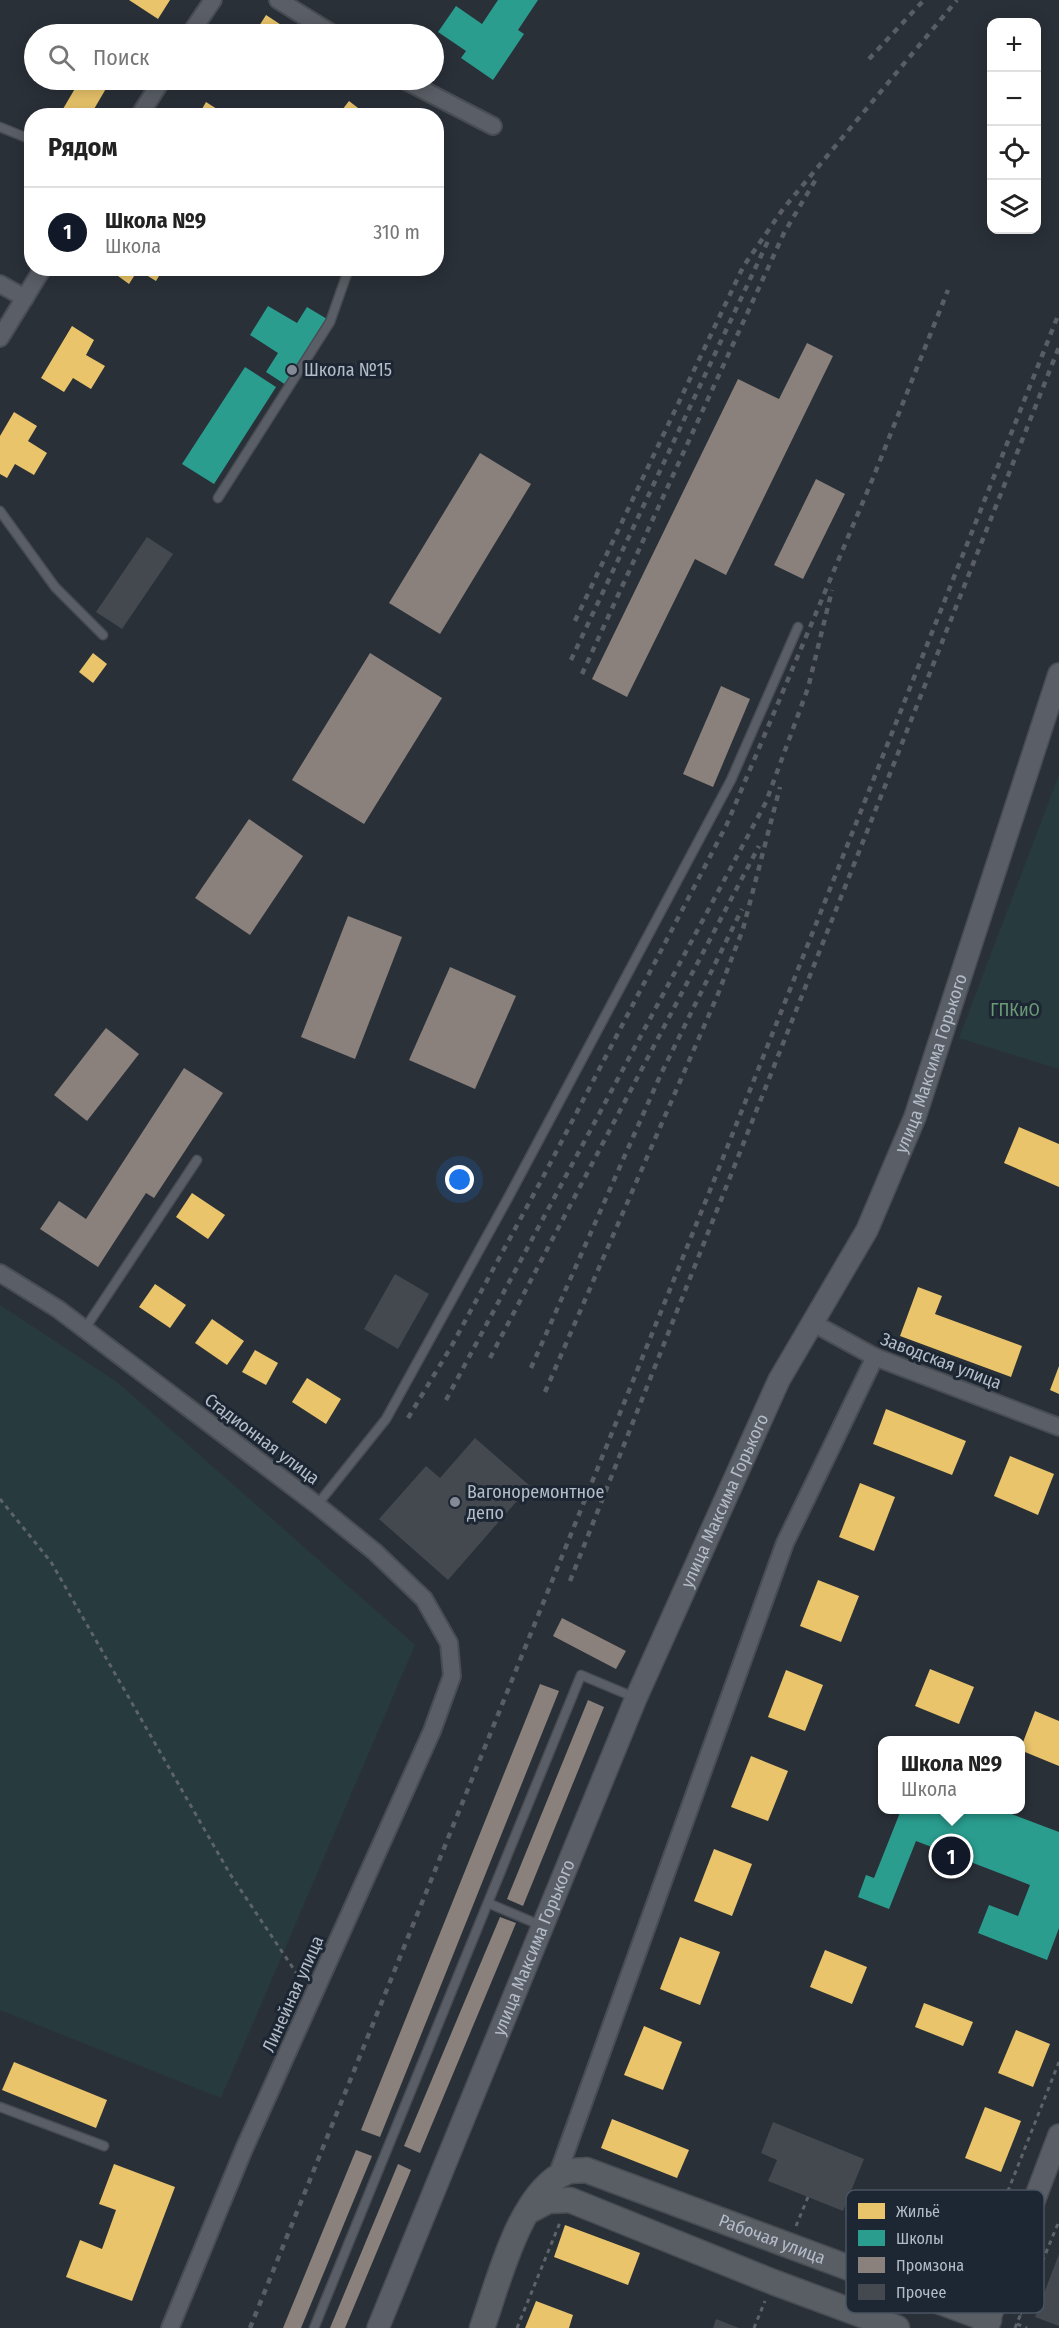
<!DOCTYPE html>
<html lang="ru">
<head>
<meta charset="utf-8">
<style>
	:root { --surface:#fff; --page:#f6f6f6; --text:#222; --muted:#767676; --line:#e0e0e0; --accent:#111827 }
	body { margin:0; font-family:"Fira Sans Condensed",sans-serif; background:var(--page); color:var(--text) }
	.controls { position:absolute; right:18px; top:18px; display:grid; overflow:hidden; border-radius:12px; box-shadow:0 3px 15px #0003 }
	.controls button { width:54px; height:54px; display:grid; place-items:center; padding:0; border:0; border-bottom:2px solid var(--line); background:var(--surface); color:var(--text); font:30px sans-serif }
	.you { position:absolute; left:460px; top:1180px; width:21px; height:21px; margin:-15px; border:4px solid #fff; border-radius:50%; background:#1a73e8; box-shadow:0 0 0 9px #1a73e833 }
	.badge { display:grid; place-items:center; width:39px; height:39px; border-radius:50%; background:var(--accent); color:#fff; font-size:20px; font-weight:700 }
	.pin { position:absolute; translate:-50% -50%; border:3px solid #fff; box-shadow:0 2px 6px #0006 }
	.popup { position:absolute; left:878px; top:1736px; width:147px; height:78px; box-sizing:border-box; display:grid; place-content:center; border-radius:12px; background:var(--surface); filter:drop-shadow(0 2px 4px #0005); font-size:20px; white-space:nowrap; color:var(--muted) }
	.popup b { font-size:22px; color:var(--text) }
	.popup::after { content:''; position:absolute; left:50%; top:100%; margin-left:-12px; border:12px solid transparent; border-top-color:var(--surface) }
	.list { margin:0; padding:0; list-style:none }
	h2 { display:flex; justify-content:space-between; align-items:center; height:78px; margin:0; padding:0 24px; font-size:26px }
	h2 small { font-size:20px; font-weight:400; color:var(--muted) }
	.list li { display:grid; grid-template-columns:39px 1fr auto; gap:18px; align-items:center; box-sizing:border-box; height:90px; padding:0 24px; border-top:2px solid var(--line) }
	.list b { display:block; font-size:22px; white-space:nowrap }
	.list p { margin:0; font-size:20px; white-space:nowrap; color:var(--muted) }
	.list em { font-size:20px; font-style:normal; color:var(--muted) }
	.icon { flex:none; width:33px; height:33px; fill:none; stroke:currentColor; stroke-width:2; stroke-linecap:round; stroke-linejoin:round }
	.map { position:relative; flex:none; width:1059px; height:2328px; overflow:hidden }
	.search { position:absolute; background:var(--surface); box-shadow:0 3px 15px #0003; left:24px; top:24px; width:420px; height:66px; display:flex; align-items:center; gap:15px; box-sizing:border-box; padding:0 21px; border-radius:33px; color:var(--muted); font-size:22px }
	.panel { position:absolute; background:var(--surface); box-shadow:0 3px 15px #0003; left:24px; top:108px; width:420px; height:168px; border-radius:24px }
	.map>svg:first-child { display:block }
</style>
</head>
<body>
<div class="map">
<svg width="1059" height="2328" viewBox="0 0 1059 2328">
	<rect width="100%" height="100%" fill="#2a3038"/>
	<!-- green -->
	<g fill="#273a3e">
		<polygon points="1059,775 1059,1069 959,1038"/>
		<polygon points="0,1305 117,1382 415,1645 221,2098 0,2010"/>
	</g>
	<!-- homes -->
	<g fill="#e9c46a">
		<polygon points="129,0 170,0 158,19"/>
		<polygon points="266,15 289,30 286,34 254,34"/>
		<polygon points="80,80 111,80 90,116 63,116 60,114"/>
		<polygon points="349,101 362,111 358,116 339,114"/>
		<polygon points="206,102 228,116 198,116"/>
		<polygon points="107,268 164,268 156,281 138,270 129,284"/>
		<polygon points="72,326 94,340 86,355 105,366 91,389 73,378 64,392 41,378"/>
		<polygon points="14,412 37,426 28,441 47,453 34,475 15,464 7,478 0,474 0,436"/>
		<polygon points="93,653 107,664 93,683 79,672"/>
		<polygon points="1019,1127 1059,1144 1059,1187 1004,1163"/>
		<polygon points="192,1193 225,1215 208,1239 176,1217"/>
		<polygon points="155,1284 186,1305 170,1328 139,1307"/>
		<polygon points="918,1287 942,1296 935,1314 1022,1346 1011,1377 900,1336"/>
		<polygon points="212,1319 244,1341 227,1365 195,1343"/>
		<polygon points="255,1350 278,1363 266,1385 242,1372"/>
		<polygon points="1059,1366 1059,1394 1050,1390"/>
		<polygon points="307,1378 341,1399 326,1424 292,1402"/>
		<polygon points="886,1409 966,1441 952,1475 873,1444"/>
		<polygon points="1010,1456 1054,1474 1038,1515 994,1496"/>
		<polygon points="860,1483 895,1497 874,1551 839,1537"/>
		<polygon points="818,1580 859,1596 841,1642 800,1626"/>
		<polygon points="930,1669 974,1687 959,1724 915,1706"/>
		<polygon points="786,1670 823,1685 805,1731 768,1717"/>
		<polygon points="1035,1711 1059,1721 1059,1766 1020,1750"/>
		<polygon points="751,1756 788,1771 768,1821 731,1807"/>
		<polygon points="714,1849 752,1864 732,1916 694,1901"/>
		<polygon points="680,1937 720,1952 700,2005 660,1989"/>
		<polygon points="825,1950 867,1967 852,2004 810,1987"/>
		<polygon points="924,2003 973,2022 963,2046 915,2027"/>
		<polygon points="644,2026 682,2042 663,2090 624,2075"/>
		<polygon points="1016,2030 1050,2044 1033,2087 998,2073"/>
		<polygon points="14,2062 107,2100 96,2128 2,2090"/>
		<polygon points="985,2107 1021,2121 1001,2172 965,2158"/>
		<polygon points="612,2119 689,2150 677,2178 601,2148"/>
		<polygon points="114,2164 175,2187 132,2301 66,2277 80,2240 102,2249 116,2210 99,2204"/>
		<polygon points="960,2192 992,2205 966,2273 933,2260"/>
		<polygon points="565,2225 640,2253 628,2285 554,2257"/>
		<polygon points="536,2301 573,2315 569,2328 525,2328"/>
	</g>
	<!-- schools -->
	<g fill="#2a9d8f">
		<polygon points="498,0 538,0 518,30 524,34 493,80 461,58 466,51 438,32 456,6 482,24"/>
		<polygon points="268,306 297,323 307,307 327,319 286,385 266,372 278,353 250,335"/>
		<polygon points="245,367 276,387 214,484 182,464"/>
		<polygon points="901,1810 1001,1810 1059,1832 1059,1928 1047,1960 978,1933 989,1905 1018,1916 1030,1885 916,1841 889,1909 858,1897 866,1875 874,1878"/>
	</g>
	<!-- industry -->
	<g fill="#8a817c">
		<polygon points="807,343 833,356 726,575 695,559 627,697 592,679 738,379 779,399"/>
		<polygon points="480,453 531,484 440,634 389,603"/>
		<polygon points="816,479 845,494 803,579 774,565"/>
		<polygon points="370,653 442,698 364,824 292,780"/>
		<polygon points="721,686 750,699 713,787 683,774"/>
		<polygon points="249,819 303,856 250,935 195,898"/>
		<polygon points="348,916 402,937 355,1059 301,1037"/>
		<polygon points="450,967 516,996 475,1089 409,1060"/>
		<polygon points="106,1028 139,1054 87,1121 54,1095"/>
		<polygon points="184,1068 223,1093 154,1198 146,1193 98,1267 40,1229 59,1201 86,1219"/>
		<polygon points="562,1618 626,1651 616,1669 553,1636"/>
		<polygon points="540,1684 559,1691 380,2137 361,2130"/>
		<polygon points="588,1700 604,1707 523,1906 507,1899"/>
		<polygon points="500,1917 516,1923 420,2153 404,2146"/>
		<polygon points="356,2150 372,2156 301,2328 283,2328"/>
		<polygon points="398,2164 411,2170 345,2328 330,2328"/>
	</g>
	<!-- building -->
	<g fill="#444950">
		<polygon points="147,537 173,554 122,629 96,612"/>
		<polygon points="395,1274 429,1294 398,1349 364,1329"/>
		<polygon points="475,1438 530,1486 448,1580 379,1519 426,1466 440,1478"/>
		<polygon points="773,2122 864,2159 843,2211 768,2181 777,2160 761,2153"/>
		<polygon points="1059,2254 1059,2326 1035,2317"/>
		<polygon points="716,2319 739,2328 713,2328"/>
	</g>
	<g fill="none" stroke-linecap="round" stroke-linejoin="round">
		<defs>
			<g id="service">
				<polyline points="0,127 32,140"/>
				<polyline points="218,498 330,322 349,268"/>
				<polyline points="0,511 55,587 103,635"/>
				<polyline points="84,1330 197,1160"/>
				<polyline points="317,1505 386,1419 508,1198 731,780 798,627"/>
				<polyline points="488,1903 542,1926"/>
				<polyline points="0,2107 104,2146"/>
				<polyline points="314,2328 581,1675 636,1698"/>
			</g>
			<g id="minor">
				<polyline points="278,0 333,34"/>
				<polyline points="190,34 213,0"/>
				<polyline points="404,80 493,126"/>
				<polyline points="139,116 162,80"/>
				<polyline points="0,284 25,298"/>
				<polyline points="0,338 43,268"/>
				<polyline points="0,1273 58,1309 317,1505 375,1552 424,1599 449,1643 452,1676 432,1731 244,2149 170,2328"/>
				<polyline points="813,1323 875,1357 1059,1427"/>
				<polyline points="556,2179 785,1543 875,1357"/>
			</g>
			<g id="tertiary">
				<polyline points="989,2320 1059,2135"/>
				<path id="s1" d="M378 2328 636 1698 779 1380 867 1230 915 1117 1059 674"/>
			</g>
			<g id="secondary">
				<polyline points="529,2211 548,2201 570,2200 773,2282 897,2328"/>
				<path id="s2" d="M482 2328C498 2284 520 2190 567 2172 573 2170 580 2171 586 2170L989 2320 985 2328"/>
			</g>
		</defs>
		<!-- service casing -->
		<use href="#service" stroke="#484c53" stroke-width="11"/>
		<!-- minor casing -->
		<use href="#minor" stroke="#484c53" stroke-width="20"/>
		<!-- tertiary casing -->
		<use href="#tertiary" stroke="#484c53" stroke-width="24"/>
		<!-- secondary casing -->
		<use href="#secondary" stroke="#484c53" stroke-width="27"/>
		<!-- path -->
		<g stroke="#5d636a" stroke-width="3" stroke-dasharray="4.5 4.5" stroke-linecap="butt">
			<polyline points="0,1499 51,1562 230,1874 301,1980"/>
			<polyline points="796,2226 808,2197"/>
			<polyline points="968,2292 1059,2062"/>
			<polyline points="1012,2311 1022,2314"/>
			<polyline points="1017,2324 1027,2328"/>
			<polyline points="517,2328 561,2220"/>
			<polyline points="754,2328 765,2301"/>
			<polyline points="1015,2328 1059,2221"/>
		</g>
		<!-- service -->
		<use href="#service" stroke="#5a5e66" stroke-width="8"/>
		<!-- minor -->
		<use href="#minor" stroke="#5a5e66" stroke-width="16"/>
		<!-- tertiary -->
		<use href="#tertiary" stroke="#5a5e66" stroke-width="21"/>
		<!-- secondary -->
		<use href="#secondary" stroke="#595d64" stroke-width="24"/>
		<!-- rail -->
		<g stroke="#595d64" stroke-width="4.5" stroke-dasharray="6 6" stroke-linecap="butt">
			<polyline points="869,59 924,0"/>
			<polyline points="575,621 743,267 783,209 957,0"/>
			<polyline points="571,660 768,241"/>
			<polyline points="582,674 784,233 816,179"/>
			<polyline points="490,1358 759,846"/>
			<polyline points="531,1368 660,1076 742,909"/>
			<polyline points="545,1392 718,994 743,929 780,787"/>
			<polyline points="446,1400 766,802 808,688 832,590"/>
			<polyline points="408,1418 451,1347 542,1179 727,824 873,478 948,290"/>
			<polyline points="570,1581 1059,347"/>
			<polyline points="250,2328 717,1173 1059,313"/>
		</g>
	</g>
	<!-- markers -->
	<g fill="#848b96" stroke="#1d2633" stroke-width="2">
		<circle cx="292" cy="370" r="6"/>
		<circle cx="455" cy="1502" r="6"/>
	</g>
	<g text-anchor="middle" dominant-baseline="central" stroke-width="6" stroke-linejoin="round" paint-order="stroke">
		<!-- poi labels -->
		<g font-size="18" fill="#b4bcc9" stroke="#1d2633" text-anchor="start">
			<text x="304" y="370">Школа №15</text>
			<text x="467" y="1492">Вагоноремонтное<tspan x="467" dy="21">депо</tspan></text>
		</g>
		<!-- park labels -->
		<g font-size="18" fill="#6b9a76" stroke="#1d2633">
			<text x="1015" y="1010">ГПКиО</text>
		</g>
		<!-- street labels -->
		<g font-size="18" fill="#b4bcc9" stroke="#1d2633">
			<text stroke="none"><textPath href="#s1" startOffset="1382">улица Максима Горького</textPath></text>
			<text transform="translate(941 1361) rotate(21)">Заводская улица</text>
			<text transform="translate(262 1439) rotate(37)">Стадионная улица</text>
			<text stroke="none"><textPath href="#s1" startOffset="897">улица Максима Горького</textPath></text>
			<text stroke="none"><textPath href="#s1" startOffset="411">улица Максима Горького</textPath></text>
			<text transform="translate(293 1994) rotate(-66)">Линейная улица</text>
			<text stroke="none"><textPath href="#s2" startOffset="400">Рабочая улица</textPath></text>
		</g>
	</g>
	<!-- legend -->
	<rect x="846" y="2190" width="198" height="123" rx="9" fill="#1d2633" stroke="#4a5360" stroke-width="1.5"/>
	<rect x="858" y="2203" width="27" height="16" fill="#e9c46a"/>
	<rect x="858" y="2230" width="27" height="16" fill="#2a9d8f"/>
	<rect x="858" y="2257" width="27" height="16" fill="#8a817c"/>
	<rect x="858" y="2284" width="27" height="16" fill="#444950"/>
	<g font-size="16" fill="#b4bcc9">
		<text x="896" y="2217">Жильё</text>
		<text x="896" y="2244">Школы</text>
		<text x="896" y="2271">Промзона</text>
		<text x="896" y="2298">Прочее</text>
	</g>
</svg>
<div class="controls">
<button>+</button>
<button>−</button>
<button><svg class="icon" aria-label="locate" viewBox="0 0 24 24"><circle cx="12" cy="12" r="6"/><path d="M12 2v4M12 18v4M2 12h4M18 12h4"/></svg></button>
<button><svg class="icon" aria-label="layers" viewBox="0 0 24 24"><path d="M12 4l9 5-9 5-9-5zM3 14l9 5 9-5"/></svg></button>
</div>
<div class="you"></div>
<div class="pin badge" style="left:951px;top:1856px">1</div>
<div class="popup"><b>Школа №9</b>Школа</div>
<div class="search"><svg class="icon" aria-label="search" viewBox="0 0 24 24"><circle cx="10" cy="10" r="6"/><path d="M15 15l6 6"/></svg>Поиск</div>
<section class="panel">
<h2>Рядом<small></small></h2>
<ul class="list">
<li><span class="badge">1</span><div><b>Школа №9</b><p>Школа</p></div><em>310 m</em></li>
</ul>
</section>
</div>
</body>
</html>
